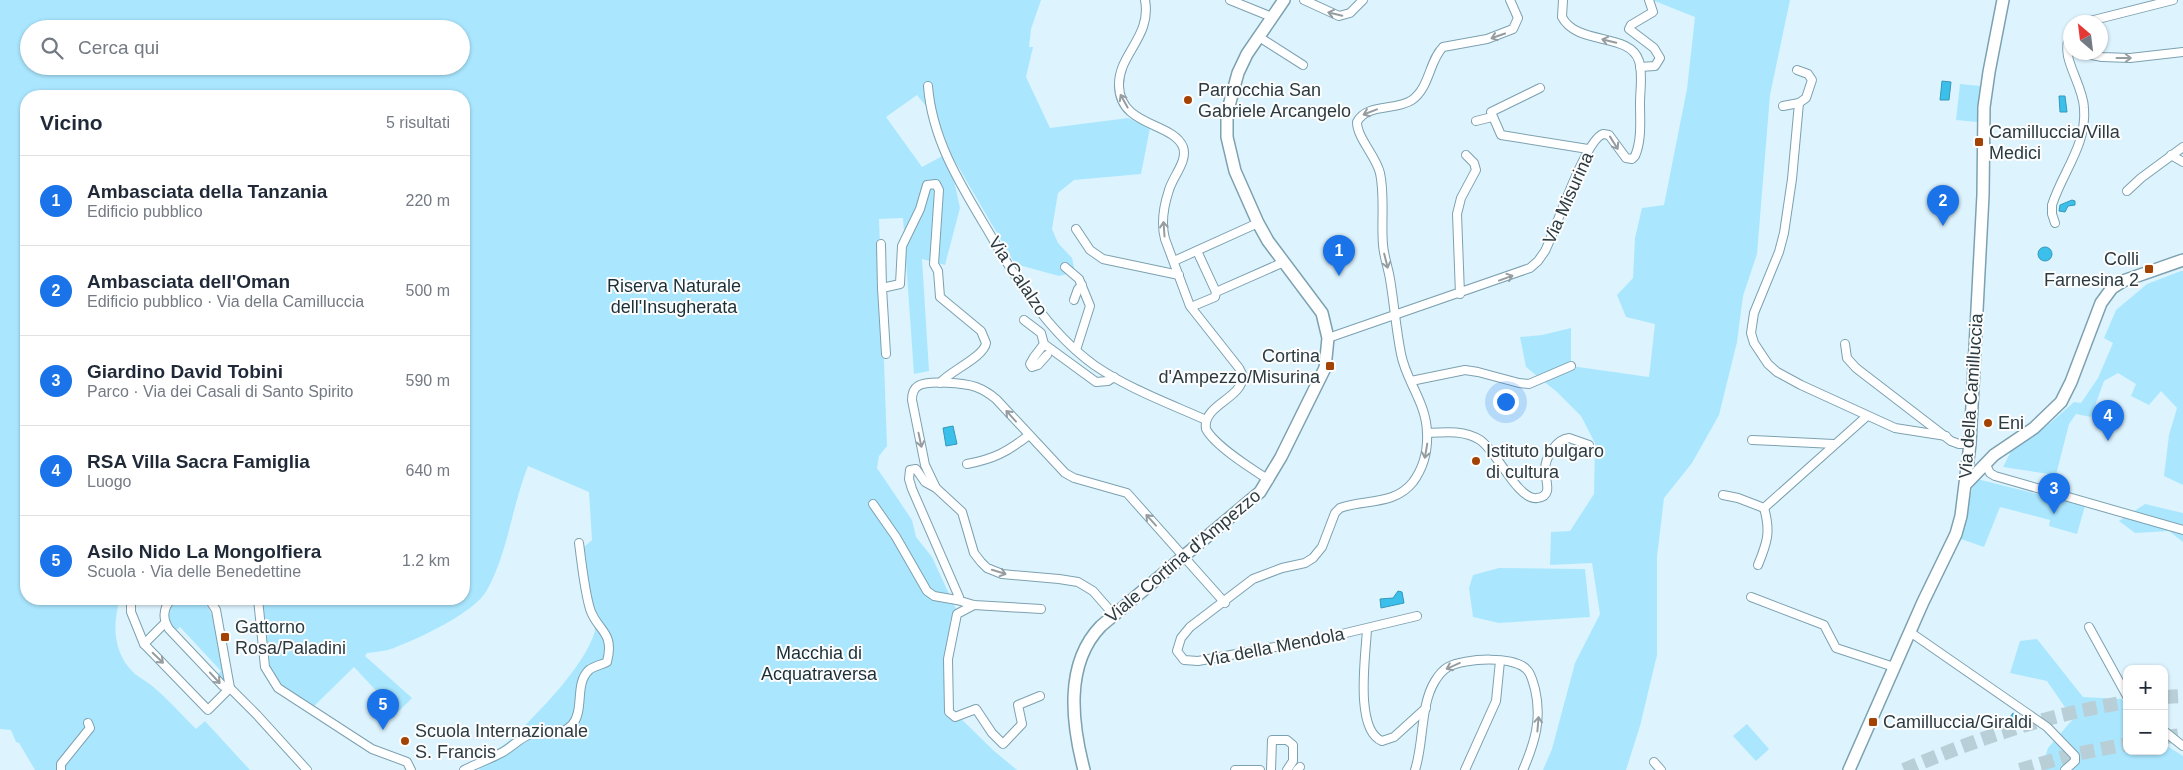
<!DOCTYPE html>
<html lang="it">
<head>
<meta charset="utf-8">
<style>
	:root { --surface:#fff; --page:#f2f2f3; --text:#1f2937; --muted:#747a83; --line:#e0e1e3; --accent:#1a73e8 }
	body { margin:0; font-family:Helvetica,sans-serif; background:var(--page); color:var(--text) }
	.controls { position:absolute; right:15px; bottom:15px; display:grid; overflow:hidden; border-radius:10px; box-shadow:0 1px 4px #0004 }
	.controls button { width:45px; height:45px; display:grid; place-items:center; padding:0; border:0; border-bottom:1px solid var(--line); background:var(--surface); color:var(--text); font:25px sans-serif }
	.compass { position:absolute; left:2063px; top:15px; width:45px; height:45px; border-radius:50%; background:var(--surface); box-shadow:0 1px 4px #0004; rotate:332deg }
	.you { position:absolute; left:1505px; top:401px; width:18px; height:18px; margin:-12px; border:4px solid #fff; border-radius:50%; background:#1a73e8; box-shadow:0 0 0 8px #1a73e833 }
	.badge { display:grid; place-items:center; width:32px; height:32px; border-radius:50%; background:var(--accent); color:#fff; font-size:16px; font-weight:700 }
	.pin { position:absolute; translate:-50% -41px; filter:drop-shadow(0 1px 2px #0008) }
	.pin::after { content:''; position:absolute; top:26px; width:18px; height:15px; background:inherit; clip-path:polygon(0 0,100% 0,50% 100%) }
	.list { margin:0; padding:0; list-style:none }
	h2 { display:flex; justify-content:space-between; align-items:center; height:65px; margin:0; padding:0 20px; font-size:21px }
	h2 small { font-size:16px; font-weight:400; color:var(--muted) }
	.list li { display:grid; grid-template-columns:32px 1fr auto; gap:15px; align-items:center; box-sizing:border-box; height:90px; padding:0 20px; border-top:1px solid var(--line) }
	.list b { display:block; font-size:19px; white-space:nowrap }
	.list p { margin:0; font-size:16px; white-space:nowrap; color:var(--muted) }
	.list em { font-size:16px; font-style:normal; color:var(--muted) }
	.icon { flex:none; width:28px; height:28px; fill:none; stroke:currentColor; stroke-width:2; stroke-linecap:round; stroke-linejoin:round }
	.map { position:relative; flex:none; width:2183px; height:770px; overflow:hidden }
	.search { position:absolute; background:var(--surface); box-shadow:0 1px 4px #0004; left:20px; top:20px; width:450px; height:55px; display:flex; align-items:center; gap:12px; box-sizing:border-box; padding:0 18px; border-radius:28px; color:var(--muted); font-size:19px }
	.panel { position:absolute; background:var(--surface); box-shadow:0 1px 4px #0004; left:20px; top:90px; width:450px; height:515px; border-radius:20px }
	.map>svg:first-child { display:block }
</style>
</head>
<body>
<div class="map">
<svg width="2183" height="770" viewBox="0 0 2183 770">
	<rect width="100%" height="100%" fill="#ddf4fe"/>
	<!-- green -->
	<g fill="#aae7ff" fill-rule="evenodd">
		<path d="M0 0H1041L1031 29 1029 47H1033L1026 77 1050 128 1128 118 1150 128 1141 174 1074 180 1058 193 1052 229 1058 243 1072 258 1075 272 1059 276 1015 264 952 156 939 122 917 95 886 117 922 167 948 153 960 208 945 265 922 259 929 371 914 374 903 218 879 219 887 446 879 456 877 468 912 520 916 537 932 557 956 609 950 622 954 630 947 705 993 750 1017 770H479C483 755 500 749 511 739 538 713 585 666 595 631L584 547 592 540 589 492 528 466C512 506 508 552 487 590 475 613 417 639 394 648 386 651 376 652 367 653L365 656 412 698 397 713 354 667 312 708 289 694 268 666 263 599H464V96H26V599H120C112 625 113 654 135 674 140 678 146 681 151 685 167 698 181 714 196 729L205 721 250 770H35L19 743 16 742 11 730 0 729ZM29 29H461V66H29Z"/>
		<polygon points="1652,0 1790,0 1770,95 1757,254 1743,296 1737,342 1719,415 1692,463 1664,498 1657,557 1657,655 1640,726 1626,770 1543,770 1552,749 1575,663 1600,614 1592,563 1550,565 1551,532 1570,531 1594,494 1595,443 1581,416 1557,392 1526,367 1520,337 1542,335 1571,328 1571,366 1649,377 1655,324 1626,317 1617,295 1633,278 1635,238 1642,208 1664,205 1687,89 1695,17"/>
		<polygon points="1960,84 1981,86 1977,122 1956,120"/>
		<polygon points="2181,271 2183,271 2183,485 2164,476 2169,435 2177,408 2161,391 2149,405 2131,396 2136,384 2118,373 2104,381 2091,417 2076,414 2069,424 2056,475 2003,467 2012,449 2049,424 2074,402 2081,403 2098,378 2113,343 2104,338 2116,310 2147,284"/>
		<path d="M1977 479 2085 506 2077 534 2049 526 2050 520 2000 507 1984 547 1958 538C1965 524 1970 487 1977 479Z"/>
		<polygon points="2145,504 2183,513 2183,542 2169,531 2135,533 2119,521"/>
		<polygon points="1499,568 1585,569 1590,617 1499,623 1473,617 1469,588 1473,575"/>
		<path d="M177 599H198L208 607 212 615 226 681 224 682 218 674 221 671 180 627 175 631C166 620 166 609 177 599Z"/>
		<polygon points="2037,639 2083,697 2122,699 2127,709 2127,751 2164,751 2164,744 2183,756 2183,770 2041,770 2048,748 2073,719 2047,681 2010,673 2020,641"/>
		<polygon points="1747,724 1769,749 1756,761 1733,736"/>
	</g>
	<!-- water -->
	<g fill="#3bc0ec" stroke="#3698b9">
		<polygon points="1942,81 1951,82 1949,100 1940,100"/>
		<polygon points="2059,96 2065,96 2067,112 2060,112"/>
		<polygon points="2072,200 2075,201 2075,205 2068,206 2065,212 2059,211 2060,205"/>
		<circle cx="2045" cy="254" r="7"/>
		<polygon points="953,426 957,444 946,446 943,428"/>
		<polygon points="1398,591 1402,592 1404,603 1381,608 1380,599 1393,598"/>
		<polygon points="2013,713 2017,716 2016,719 2024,725 2022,729 2008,720"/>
	</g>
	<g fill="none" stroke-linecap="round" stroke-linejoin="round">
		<!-- highway-tunnel -->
		<g stroke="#b9cfd8" stroke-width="14" stroke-dasharray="14 7" stroke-linecap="butt">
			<polyline points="2164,697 2183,696"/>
			<polyline points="2164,737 2183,735"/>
			<path d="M1904 770C1976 739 2049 714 2127 702"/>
			<polyline points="2020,770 2071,755 2127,744"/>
		</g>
		<defs>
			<g id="street">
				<path d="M1145 0C1152 37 1118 54 1119 86 1120 127 1173 122 1183 147 1188 161 1173 176 1169 190 1164 205 1161 224 1165 239L1190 306 1239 368 1243 376C1242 399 1202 405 1206 429 1215 446 1252 469 1269 480"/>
				<polyline points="1230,0 1272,17"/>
				<polyline points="1304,0 1339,16 1350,13 1363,0"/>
				<polyline points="2086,22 2173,0"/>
				<polyline points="1259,37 1303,65"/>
				<polyline points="2076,52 2102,57 2130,58 2183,52"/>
				<polyline points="1640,67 1655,66 1660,58 1654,48 1629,29 1631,25 1653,12 1649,0"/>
				<polyline points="1797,70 1808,74 1812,80 1806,98 1799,103"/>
				<path d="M928 86C932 139 960 184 987 229 1016 279 1046 330 1094 365 1129 389 1168 403 1206 420"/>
				<polyline points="1540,88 1491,112 1501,135 1588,149"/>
				<polyline points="1783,106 1799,103 1792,179 1784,233 1779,252 1754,313 1751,333 1754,343 1768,364 1777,372 1801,385 1895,428 1946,436"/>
				<polyline points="1476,121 1492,117"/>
				<polyline points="2171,155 2183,162"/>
				<polyline points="2127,191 2141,178 2183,147"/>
				<path d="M2055 223 2052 214V205C2063 171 2087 145 2084 108 2083 83 2059 57 2070 36"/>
				<polyline points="1076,229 1090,250 1103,259 1179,275"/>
				<polyline points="881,244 882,288"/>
				<polyline points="1197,251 1216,292"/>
				<polyline points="1174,261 1258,223"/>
				<polyline points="1065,267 1079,279 1090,306 1076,350"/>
				<polyline points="1460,294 1457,214 1461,198 1476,170 1474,163 1466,155"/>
				<polyline points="1074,300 1078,289 1082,285"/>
				<polyline points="1191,307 1215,297 1216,292 1284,262"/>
				<polyline points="1024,320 1041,333 1044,344 1096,382 1108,381 1114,377"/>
				<path d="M1328 338 1530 268 1538 261 1545 251C1556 229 1585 140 1603 134L1609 135 1626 158 1632 159 1635 156C1642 140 1640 120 1640 103 1640 90 1643 74 1639 61 1630 32 1577 46 1562 17L1563 0"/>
				<polyline points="1044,344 1034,357 1030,364 1032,367 1038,365 1047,355"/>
				<polyline points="1845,344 1847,358 1856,368 1951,441 1959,444 1970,444"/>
				<path d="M886 354 882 288 900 284 902 246 920 209 927 185 936 184 939 190 934 264 938 271 940 297 981 331 986 343C984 357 950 371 940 383"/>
				<polyline points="1411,381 1465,370 1478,372 1519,383 1529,384 1571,366"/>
				<path d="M1427 433C1445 432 1464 430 1480 440 1497 451 1518 501 1537 498 1554 496 1545 480 1545 470 1545 458 1556 439 1569 438L1589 445"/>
				<polyline points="1752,440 1834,444"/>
				<path d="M967 464C994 459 1007 452 1029 435"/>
				<polyline points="1986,465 1990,473 1995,476 2183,530"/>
				<polyline points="1723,495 1738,498 1764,508 1867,416"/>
				<polyline points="873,504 896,537 927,591 934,596 957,600 959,597 912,489 909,479 910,470 916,469 925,482 936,488"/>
				<path d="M1758 565C1767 543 1771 532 1764 508"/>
				<polyline points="1751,597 1824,625 1836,648 1894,667"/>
				<polyline points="131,599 131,612 144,644"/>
				<path d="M171 599C163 609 162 618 169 629L223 686 230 688 257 715 307 770"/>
				<polyline points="209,599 216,610 230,688"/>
				<polyline points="258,599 265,667 278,688 372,749 407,762 411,770"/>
				<polyline points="957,600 974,605 1041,609"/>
				<polyline points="974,605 957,614 948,659 949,712 955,717 976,709 992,733 1003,744 1022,724 1018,705 1040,696"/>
				<path d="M1114 615 1093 591 1078 582 1059 579 1002 574 987 568 981 562 974 553 962 512 936 488 925 465 912 400C912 395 913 389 918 386 927 380 965 383 976 387 984 390 990 394 996 399L1065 473 1074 478 1127 493 1225 603"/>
				<path d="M1417 616 1329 637 1198 661 1184 660 1177 651 1181 638 1190 627 1253 579 1282 568 1305 563 1313 558 1322 547 1335 513 1340 508C1364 499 1394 506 1413 482 1424 467 1428 450 1427 432 1426 402 1406 381 1401 354 1396 329 1394 303 1390 279 1388 267 1384 257 1383 245 1381 222 1385 196 1380 173 1376 156 1357 138 1357 122 1367 103 1396 111 1412 100 1430 87 1429 61 1443 47L1487 39 1513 29 1518 18 1510 0"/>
				<polyline points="165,623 144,644 208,710 230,688"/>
				<polyline points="2089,627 2127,696"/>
				<path d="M1367 629C1366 653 1354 730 1382 741L1394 737 1426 708"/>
				<polyline points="1910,632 2047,727 2075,756 2075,761 2065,770"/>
				<polyline points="2164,731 2183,746"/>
				<polyline points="1654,762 1661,770"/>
				<polyline points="61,770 61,764 90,728 88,723"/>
				<path d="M464 770C476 764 490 759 503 752 513 746 523 735 536 732 549 729 561 737 572 725 585 710 574 684 589 670 594 666 601 665 607 662 615 631 597 631 590 609 584 588 582 565 579 543"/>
				<polyline points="1235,770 1260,770"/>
				<polyline points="1271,770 1272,740 1287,740 1293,745 1293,761 1287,770"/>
				<polyline points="1297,770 1300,767"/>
				<path d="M1415 770C1424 743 1420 705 1435 681 1438 676 1443 670 1448 667 1464 658 1517 655 1528 671 1532 676 1533 683 1535 689 1542 719 1535 742 1523 770"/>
				<polyline points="1465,770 1496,701 1500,661"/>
			</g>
			<g id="secondary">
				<polyline points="1966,484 1994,455 2034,428 2061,402 2071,382 2101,303 2112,288 2123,281 2183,260"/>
				<path d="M1084 770C1072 724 1064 664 1101 626L1260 492 1281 457 1325 368 1328 338 1322 313 1268 241 1258 223 1235 171 1227 137V113L1238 73 1247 54 1284 0"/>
				<polyline points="1849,770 1923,602 1956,534 1961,516 1970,444 1983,195 1984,107 1989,72 2003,0"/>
			</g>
		</defs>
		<!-- street casing -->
		<use href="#street" stroke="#7ca1b0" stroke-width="10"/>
		<!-- secondary casing -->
		<use href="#secondary" stroke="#7ca1b0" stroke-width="14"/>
		<!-- street -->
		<use href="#street" stroke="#fff" stroke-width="8"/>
		<!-- secondary -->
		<use href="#secondary" stroke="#fff" stroke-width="11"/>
	</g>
	<!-- one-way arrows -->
	<defs><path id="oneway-shaft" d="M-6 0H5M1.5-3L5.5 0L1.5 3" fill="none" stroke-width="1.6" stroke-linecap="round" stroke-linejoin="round" transform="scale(1.25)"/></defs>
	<g stroke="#959da0">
		<use href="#oneway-shaft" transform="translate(1335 14) rotate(-167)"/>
		<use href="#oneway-shaft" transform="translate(1498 36) rotate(161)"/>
		<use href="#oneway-shaft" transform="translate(1609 41) rotate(-166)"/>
		<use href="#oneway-shaft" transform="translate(2124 58)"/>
		<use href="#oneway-shaft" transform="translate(1124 101) rotate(-119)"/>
		<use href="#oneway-shaft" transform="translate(1370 112) rotate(159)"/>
		<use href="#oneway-shaft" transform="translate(1614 143) rotate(58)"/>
		<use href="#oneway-shaft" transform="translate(1164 229) rotate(-94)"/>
		<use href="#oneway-shaft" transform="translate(1386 261) rotate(76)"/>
		<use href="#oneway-shaft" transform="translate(1506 278) rotate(-20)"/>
		<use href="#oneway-shaft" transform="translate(1011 416) rotate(-132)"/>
		<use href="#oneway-shaft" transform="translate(920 440) rotate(78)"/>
		<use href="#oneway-shaft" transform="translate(1426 451) rotate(100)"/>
		<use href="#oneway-shaft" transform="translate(1151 520) rotate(-132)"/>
		<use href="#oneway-shaft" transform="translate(999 572) rotate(17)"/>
		<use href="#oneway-shaft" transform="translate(158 658) rotate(44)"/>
		<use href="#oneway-shaft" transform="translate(1453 666) rotate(156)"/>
		<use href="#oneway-shaft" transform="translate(215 678) rotate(47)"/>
		<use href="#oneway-shaft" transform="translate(1538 724) rotate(-85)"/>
	</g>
	<!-- markers -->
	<g fill="#a44203" stroke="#fdfdfd" stroke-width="2">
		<circle cx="1188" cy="100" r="5"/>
		<rect x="1974" y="137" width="10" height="10" rx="2.5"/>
		<rect x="2144" y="264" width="10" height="10" rx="2.5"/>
		<rect x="1325" y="361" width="10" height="10" rx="2.5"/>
		<circle cx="1988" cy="423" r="5"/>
		<circle cx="1476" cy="461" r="5"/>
		<rect x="220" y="632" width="10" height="10" rx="2.5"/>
		<rect x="1868" y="717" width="10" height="10" rx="2.5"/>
		<circle cx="405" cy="741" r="5"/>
	</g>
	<g text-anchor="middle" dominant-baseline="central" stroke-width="4" stroke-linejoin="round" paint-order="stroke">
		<!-- poi labels -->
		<g font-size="18" fill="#2b3b41" stroke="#fdfdfd" text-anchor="start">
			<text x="1198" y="90">Parrocchia San<tspan x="1198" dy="21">Gabriele Arcangelo</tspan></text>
			<text x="1989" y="132">Camilluccia/Villa<tspan x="1989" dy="21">Medici</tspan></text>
			<text x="2139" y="259" text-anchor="end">Colli<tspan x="2139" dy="21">Farnesina 2</tspan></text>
			<text x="1320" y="356" text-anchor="end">Cortina<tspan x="1320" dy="21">d'Ampezzo/Misurina</tspan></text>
			<text x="1998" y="423">Eni</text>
			<text x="1486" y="451">Istituto bulgaro<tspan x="1486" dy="21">di cultura</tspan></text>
			<text x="235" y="627">Gattorno<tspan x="235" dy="21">Rosa/Paladini</tspan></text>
			<text x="1883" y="722">Camilluccia/Giraldi</text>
			<text x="415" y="731">Scuola Internazionale<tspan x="415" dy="21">S. Francis</tspan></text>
		</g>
		<!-- street labels -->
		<g font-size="18" fill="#2b3b41" stroke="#fdfdfd">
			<text transform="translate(1568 198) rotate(-66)">Via Misurina</text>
			<text transform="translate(1018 276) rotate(56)">Via Calalzo</text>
			<text transform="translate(1971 396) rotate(-86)">Via della Camilluccia</text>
			<text transform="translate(1183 556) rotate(-40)">Viale Cortina d'Ampezzo</text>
			<text transform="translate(1274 647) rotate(-11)">Via della Mendola</text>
		</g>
		<!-- park labels -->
		<g font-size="18" fill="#192f37" stroke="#fdfdfd">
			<text x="674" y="286">Riserva Naturale<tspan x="674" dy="21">dell'Insugherata</tspan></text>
			<text x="819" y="653">Macchia di<tspan x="819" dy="21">Acquatraversa</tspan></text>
		</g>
	</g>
</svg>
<div class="controls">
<button>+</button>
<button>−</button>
</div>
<svg class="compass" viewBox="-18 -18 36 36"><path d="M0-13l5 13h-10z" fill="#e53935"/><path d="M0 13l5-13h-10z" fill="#747a83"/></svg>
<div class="you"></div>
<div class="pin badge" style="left:1339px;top:276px">1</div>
<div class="pin badge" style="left:1943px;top:226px">2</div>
<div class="pin badge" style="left:2054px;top:514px">3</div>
<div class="pin badge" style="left:2108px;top:441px">4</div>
<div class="pin badge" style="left:383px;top:730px">5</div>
<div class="search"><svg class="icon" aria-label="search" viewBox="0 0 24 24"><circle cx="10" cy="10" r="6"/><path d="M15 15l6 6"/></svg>Cerca qui</div>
<section class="panel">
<h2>Vicino<small>5 risultati</small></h2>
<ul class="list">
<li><span class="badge">1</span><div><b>Ambasciata della Tanzania</b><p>Edificio pubblico</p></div><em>220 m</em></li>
<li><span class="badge">2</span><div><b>Ambasciata dell'Oman</b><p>Edificio pubblico · Via della Camilluccia</p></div><em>500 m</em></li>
<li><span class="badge">3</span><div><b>Giardino David Tobini</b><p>Parco · Via dei Casali di Santo Spirito</p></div><em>590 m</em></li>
<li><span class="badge">4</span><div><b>RSA Villa Sacra Famiglia</b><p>Luogo</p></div><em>640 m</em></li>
<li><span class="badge">5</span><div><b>Asilo Nido La Mongolfiera</b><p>Scuola · Via delle Benedettine</p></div><em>1.2 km</em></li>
</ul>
</section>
</div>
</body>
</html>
